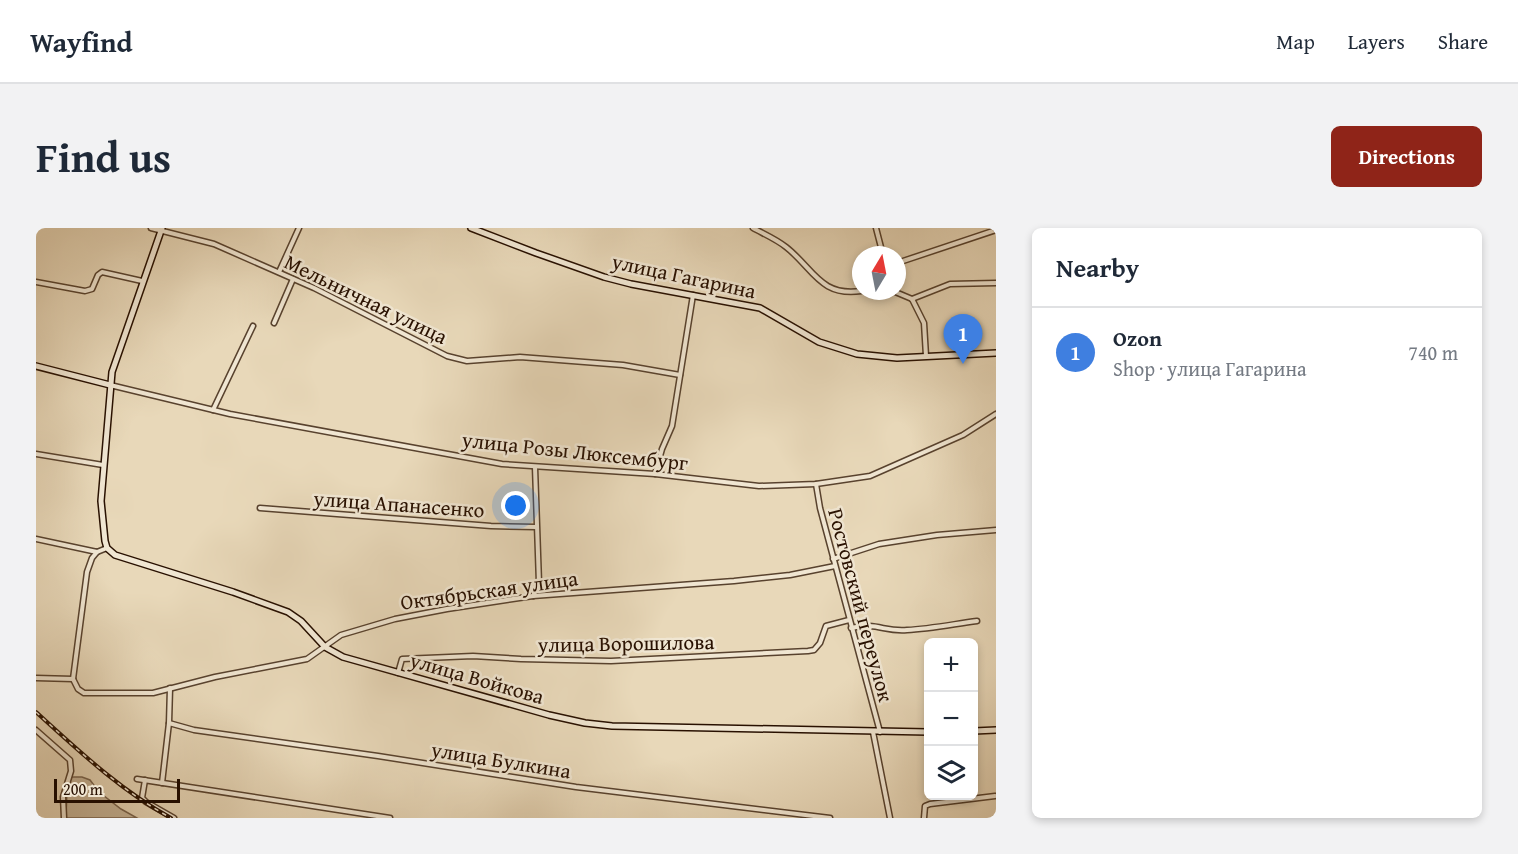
<!DOCTYPE html>
<html lang="en">
<head>
<meta charset="utf-8">
<style>
	:root { --surface:#fff; --page:#f2f2f3; --text:#1f2937; --muted:#747a83; --line:#e0e1e3; --accent:#8f2418 }
	body { margin:0; font-family:"Gentium Book Plus",serif; background:var(--page); color:var(--text) }
	.controls { position:absolute; right:18px; bottom:18px; display:grid; overflow:hidden; border-radius:9px; box-shadow:0 3px 9px #0003 }
	.controls button { width:54px; height:54px; display:grid; place-items:center; padding:0; border:0; border-bottom:2px solid var(--line); background:var(--surface); color:var(--text); font:30px sans-serif }
	.compass { position:absolute; left:816px; top:18px; width:54px; height:54px; border-radius:50%; background:var(--surface); box-shadow:0 3px 9px #0003; rotate:10deg }
	.scale { position:absolute; left:18px; bottom:15px; width:126px; box-sizing:border-box; padding-left:6px; border:3px solid #281000; border-top:0; font-size:16px; line-height:21px; white-space:nowrap; color:#281000; -webkit-text-stroke:4px #f0e6d2; paint-order:stroke }
	.you { position:absolute; left:480px; top:278px; width:21px; height:21px; margin:-15px; border:4px solid #fff; border-radius:50%; background:#1a73e8; box-shadow:0 0 0 9px #1a73e833 }
	.badge { display:grid; place-items:center; width:39px; height:39px; border-radius:50%; background:var(--accent); color:#fff; font-size:20px; font-weight:700 }
	.pin { position:absolute; translate:-50% -50px; filter:drop-shadow(0 2px 3px #0008) }
	.pin::after { content:''; position:absolute; top:32px; width:21px; height:18px; background:inherit; clip-path:polygon(0 0,100% 0,50% 100%) }
	.list { margin:0; padding:0; list-style:none }
	h2 { display:flex; justify-content:space-between; align-items:center; height:78px; margin:0; padding:0 24px; font-size:26px }
	h2 small { font-size:20px; font-weight:400; color:var(--muted) }
	.list li { display:grid; grid-template-columns:39px 1fr auto; gap:18px; align-items:center; box-sizing:border-box; height:90px; padding:0 24px; border-top:2px solid var(--line) }
	.list b { display:block; font-size:22px; white-space:nowrap }
	.list p { margin:0; font-size:20px; white-space:nowrap; color:var(--muted) }
	.list em { font-size:20px; font-style:normal; color:var(--muted) }
	.icon { flex:none; width:33px; height:33px; fill:none; stroke:currentColor; stroke-width:2; stroke-linecap:round; stroke-linejoin:round }
	.map { position:relative; flex:none; width:960px; height:590px; overflow:hidden; border-radius:9px }
	header { display:flex; align-items:center; gap:36px; box-sizing:border-box; height:84px; padding:0 30px; background:var(--surface); border-bottom:2px solid var(--line) }
	header strong { font-size:28px }
	nav { display:flex; gap:33px; margin-inline-start:auto; font-size:21px }
	.intro { display:flex; align-items:center; justify-content:space-between; box-sizing:border-box; height:144px; padding:0 36px }
	h1 { margin:0; font-size:42px }
	.button { padding:15px 27px; border-radius:9px; background:var(--accent); color:#fff; font-size:21px; font-weight:700 }
	main { display:flex; gap:36px; padding:0 36px }
	aside { flex:1; background:var(--surface); border-radius:9px; box-shadow:0 3px 9px #0003 }
	.map>svg:first-child { display:block }
</style>
</head>
<body>
<header>
<strong>Wayfind</strong>
<nav><a>Map</a><a>Layers</a><a>Share</a></nav>
</header>
<div class="intro"><h1>Find us</h1><a class="button">Directions</a></div>
<main>
<div class="map">
<svg width="960" height="590" viewBox="0 0 960 590">
	<rect width="100%" height="100%" fill="#e8d8b9"/>
	<filter id="stains"><feTurbulence type="fractalNoise" baseFrequency=".00333" numOctaves="4"/><feColorMatrix values="0 0 0 0 .2 0 0 0 0 .09 0 0 0 0 .02 0 0 0 .5 -.17"/></filter>
	<radialGradient id="worn" r=".72"><stop offset=".6" stop-color="#630" stop-opacity="0"/><stop offset="1" stop-color="#630" stop-opacity=".3"/></radialGradient>
	<!-- green -->
	<polygon fill="#c7b69a" stroke="#78634d" stroke-width="1.5" points="35,549 46,549 54,552 63,564 85,581 101,590 30,590 31,563"/>
	<g fill="none" stroke-linecap="round" stroke-linejoin="round">
		<defs>
			<g id="minor">
				<polyline points="115,0 178,16 278,60 411,128 431,133 484,129 587,137 644,147"/>
				<path d="M717 0C728 6 740 11 750 19 777 40 784 69 825 63"/>
				<polyline points="840,0 847,27"/>
				<polyline points="861,35 960,2"/>
				<polyline points="243,44 263,0"/>
				<polyline points="0,54 49,63 56,61 62,47 66,44 106,53"/>
				<polyline points="857,63 876,71"/>
				<polyline points="876,71 914,56 960,55"/>
				<polyline points="876,71 888,95 890,128"/>
				<polyline points="238,95 257,51"/>
				<polyline points="74,157 194,186 466,236 619,246 723,258 780,256 834,248 927,207 960,186"/>
				<polyline points="177,182 217,98"/>
				<polyline points="0,226 67,237"/>
				<polyline points="619,246 626,221 636,198 657,67"/>
				<polyline points="780,256 784,280 844,504"/>
				<polyline points="224,280 455,298 500,299"/>
				<polyline points="0,311 61,324 71,320"/>
				<polyline points="797,331 843,316 901,307 960,302"/>
				<polyline points="497,368 503,355 499,239"/>
				<path d="M815 400C841 394 848 404 871 402 894 401 918 396 941 393"/>
				<polyline points="362,445 366,431 437,428 485,431 575,433 772,423 778,422 784,415 790,398 813,392"/>
				<polyline points="0,450 37,451"/>
				<polyline points="37,451 42,461 48,465 117,465 179,449 271,431 305,407 359,391 411,381 497,368 698,353 754,347 799,338"/>
				<polyline points="37,451 51,344 56,330 61,324"/>
				<polyline points="133,495 158,502 342,528 540,559 794,590"/>
				<polyline points="0,502 34,532 35,543 27,569 28,590"/>
				<polyline points="837,504 854,590"/>
				<polyline points="101,551 354,590"/>
				<polyline points="109,552 106,570 110,574 138,590"/>
				<polyline points="126,555 133,495 134,460"/>
				<polyline points="888,590 889,578 894,576 959,568"/>
			</g>
			<g id="secondary">
				<polyline points="126,0 76,144 65,273 69,313 71,320 79,327 197,364 252,384 265,393 289,419 307,429 513,487 549,495 576,498 892,504"/>
				<polyline points="435,0 500,25 568,49 595,56 724,80 783,114 821,126 861,130 960,125"/>
				<polyline points="0,138 74,157"/>
				<polyline points="938,503 960,502"/>
			</g>
		</defs>
		<!-- minor casing -->
		<use href="#minor" stroke="#58422e" stroke-width="7"/>
		<!-- secondary casing -->
		<use href="#secondary" stroke="#281000" stroke-width="8"/>
		<!-- minor -->
		<use href="#minor" stroke="#f0e6d2" stroke-width="4"/>
		<!-- secondary -->
		<use href="#secondary" stroke="#f0e6d2" stroke-width="5"/>
		<defs>
			<path id="rail" d="M0 484C43 523 84 562 135 590"/>
		</defs>
		<!-- rail casing -->
		<use href="#rail" stroke="#281000" stroke-width="4"/>
		<!-- rail -->
		<use href="#rail" stroke="#f0e6d2" stroke-width="1.5" stroke-dasharray="4.5" stroke-linecap="butt"/>
	</g>
	<g text-anchor="middle" dominant-baseline="central" stroke-width="5" stroke-linejoin="round" paint-order="stroke">
		<!-- street labels -->
		<g font-size="21" fill="#281000" stroke="#f0e6d2">
			<text transform="translate(648 48) rotate(12)">улица Гагарина</text>
			<text transform="translate(330 71) rotate(26)">Мельничная улица</text>
			<text transform="translate(539 223) rotate(6)">улица Розы Люксембург</text>
			<text transform="translate(363 276) rotate(4)">улица Апанасенко</text>
			<text transform="translate(453 362) rotate(-8)">Октябрьская улица</text>
			<text transform="translate(825 377) rotate(75)">Ростовский переулок</text>
			<text transform="translate(590 415) rotate(-1)">улица Ворошилова</text>
			<text transform="translate(441 450) rotate(16)">улица Войкова</text>
			<text transform="translate(465 532) rotate(9)">улица Булкина</text>
		</g>
	</g>
	<rect width="100%" height="100%" filter="url(#stains)"/>
	<rect width="100%" height="100%" fill="url(#worn)"/>
</svg>
<div class="controls">
<button>+</button>
<button>−</button>
<button><svg class="icon" aria-label="layers" viewBox="0 0 24 24"><path d="M12 4l9 5-9 5-9-5zM3 14l9 5 9-5"/></svg></button>
</div>
<svg class="compass" viewBox="-18 -18 36 36"><path d="M0-13l5 13h-10z" fill="#e53935"/><path d="M0 13l5-13h-10z" fill="#747a83"/></svg>
<div class="scale">200 m</div>
<div class="you"></div>
<div class="pin badge" style="left:927px;top:136px;background:#3f7fe0">1</div>
</div>
<aside>
<h2>Nearby<small></small></h2>
<ul class="list">
<li><span class="badge" style="background:#3f7fe0">1</span><div><b>Ozon</b><p>Shop · улица Гагарина</p></div><em>740 m</em></li>
</ul>
</aside>
</main>
</body>
</html>
